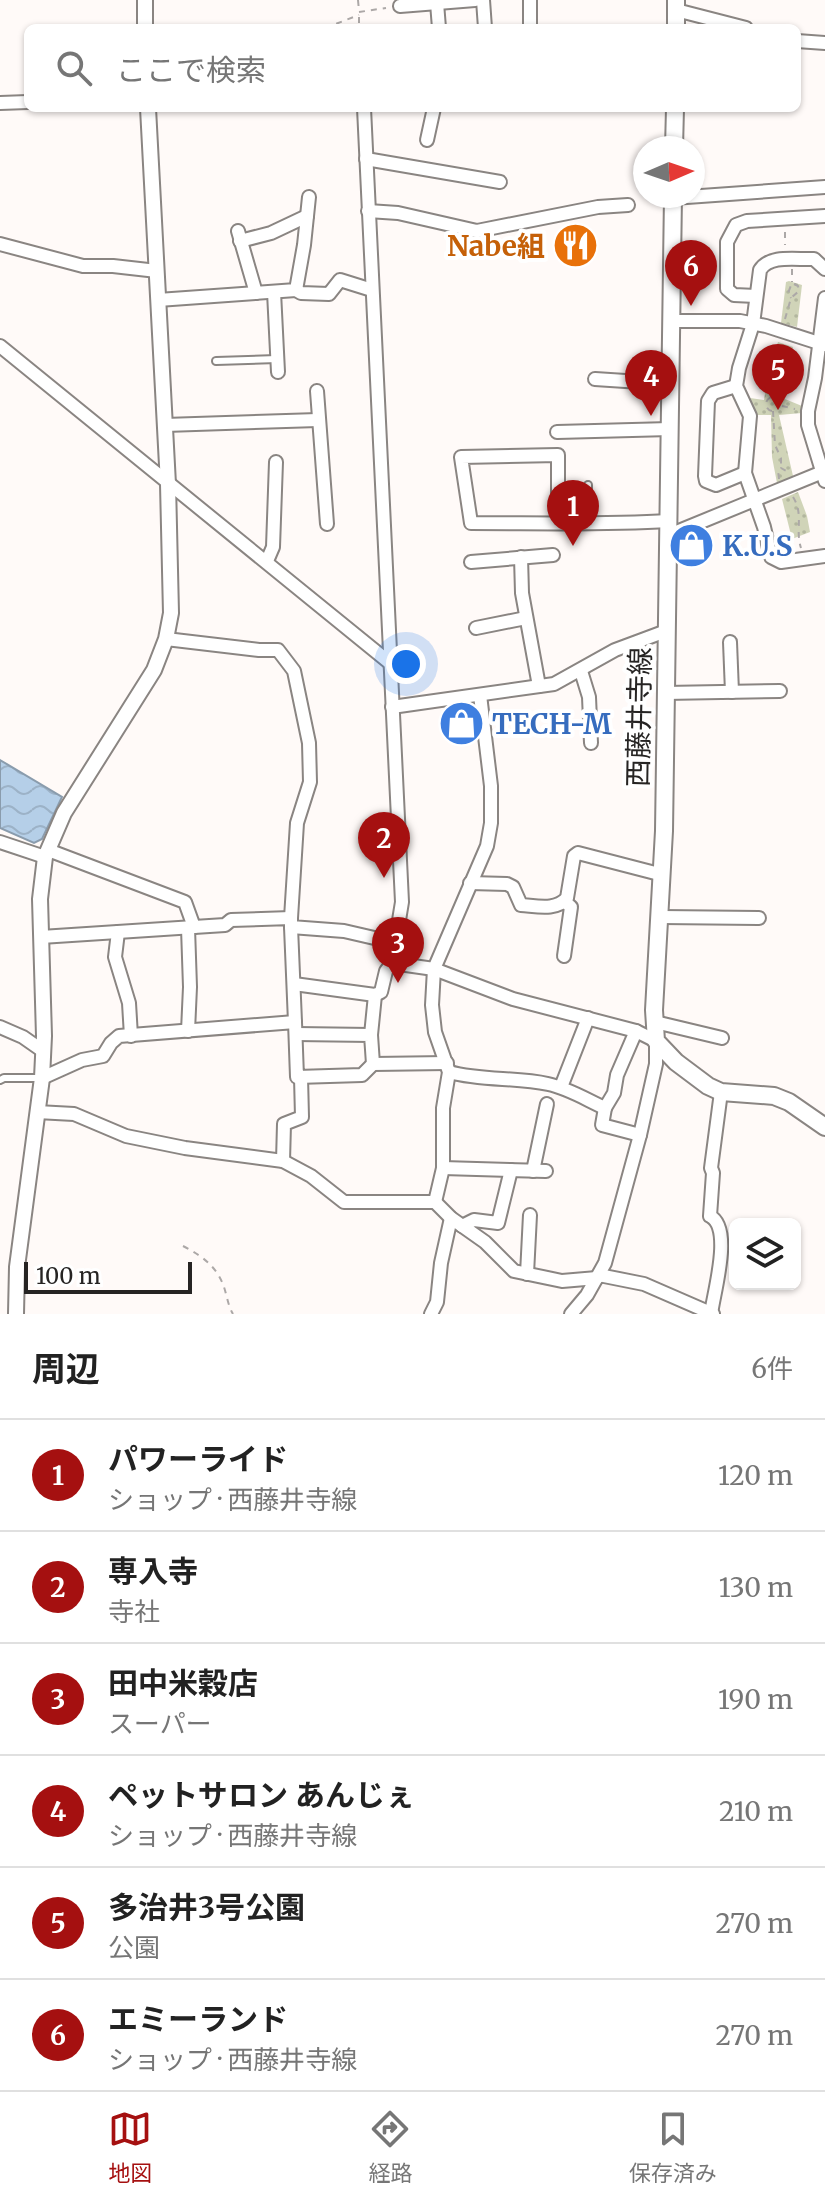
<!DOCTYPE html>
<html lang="ja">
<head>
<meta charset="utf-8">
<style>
	:root { --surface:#fff; --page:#f2f2f2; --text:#222; --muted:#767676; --line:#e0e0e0; --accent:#a51010 }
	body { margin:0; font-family:Merriweather,"Noto Sans JP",serif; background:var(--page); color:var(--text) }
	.controls { position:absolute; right:24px; bottom:24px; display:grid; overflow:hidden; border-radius:12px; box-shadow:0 2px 6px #0004 }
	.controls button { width:72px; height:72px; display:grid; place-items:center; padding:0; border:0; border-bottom:2px solid var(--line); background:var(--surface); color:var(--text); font:40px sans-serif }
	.compass { position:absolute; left:633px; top:136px; width:72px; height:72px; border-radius:50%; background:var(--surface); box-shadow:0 2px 6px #0004; rotate:88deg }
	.scale { position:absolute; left:24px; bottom:20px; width:168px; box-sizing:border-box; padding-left:8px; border:4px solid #262423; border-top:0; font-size:22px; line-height:28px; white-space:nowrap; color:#262423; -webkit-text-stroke:6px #fff; paint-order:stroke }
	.you { position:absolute; left:406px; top:664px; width:28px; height:28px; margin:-20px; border:6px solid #fff; border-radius:50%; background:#1a73e8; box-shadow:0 0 0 12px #1a73e833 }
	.badge { display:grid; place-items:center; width:52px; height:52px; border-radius:50%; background:var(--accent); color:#fff; font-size:26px; font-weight:700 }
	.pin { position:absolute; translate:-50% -66px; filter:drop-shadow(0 2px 4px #0008) }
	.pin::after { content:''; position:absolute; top:42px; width:28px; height:24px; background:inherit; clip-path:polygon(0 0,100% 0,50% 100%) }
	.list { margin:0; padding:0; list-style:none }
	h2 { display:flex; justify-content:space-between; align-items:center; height:104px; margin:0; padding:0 32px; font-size:34px }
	h2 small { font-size:26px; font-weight:400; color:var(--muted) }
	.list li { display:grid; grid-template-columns:52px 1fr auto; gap:24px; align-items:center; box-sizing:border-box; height:112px; padding:0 32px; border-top:2px solid var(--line) }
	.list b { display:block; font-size:30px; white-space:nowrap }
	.list p { margin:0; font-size:26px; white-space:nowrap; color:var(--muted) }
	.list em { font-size:26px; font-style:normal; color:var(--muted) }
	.icon { flex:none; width:44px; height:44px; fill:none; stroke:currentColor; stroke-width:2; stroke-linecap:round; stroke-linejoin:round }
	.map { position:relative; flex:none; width:825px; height:1314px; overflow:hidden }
	.search { position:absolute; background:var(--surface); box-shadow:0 2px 6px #0004; left:24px; right:24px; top:24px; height:88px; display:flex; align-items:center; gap:20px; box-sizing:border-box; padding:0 28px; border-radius:12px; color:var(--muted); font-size:30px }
	.sheet { height:776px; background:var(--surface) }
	nav { display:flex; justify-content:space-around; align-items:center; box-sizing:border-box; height:112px; border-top:2px solid var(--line); background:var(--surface); font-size:22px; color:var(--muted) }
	nav a { display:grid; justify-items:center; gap:4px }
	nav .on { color:var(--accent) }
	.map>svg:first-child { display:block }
</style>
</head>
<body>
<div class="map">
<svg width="825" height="1314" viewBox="0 0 825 1314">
	<defs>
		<pattern id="park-dots" width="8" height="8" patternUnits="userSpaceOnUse" patternTransform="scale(2)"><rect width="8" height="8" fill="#d0d4b8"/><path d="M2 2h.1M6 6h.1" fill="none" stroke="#b2b69e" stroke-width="1.8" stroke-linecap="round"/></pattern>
		<pattern id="water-waves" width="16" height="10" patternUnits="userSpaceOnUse" patternTransform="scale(2)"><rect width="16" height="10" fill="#b5cfe8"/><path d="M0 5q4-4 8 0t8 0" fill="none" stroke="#9cb2c7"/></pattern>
	</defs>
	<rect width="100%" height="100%" fill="#fffaf8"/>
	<!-- park -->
	<g fill="url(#park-dots)">
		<polygon points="789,281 802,285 797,327 781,323 786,282"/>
		<polygon points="778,342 793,347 780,397 802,406 802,413 779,415 793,476 777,483 772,457 771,415 756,415 750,398 764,400 769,368"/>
		<polygon points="798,492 807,516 810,532 792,539 782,499"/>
	</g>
	<!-- water -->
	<polygon fill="url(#water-waves)" stroke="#8a9cad" stroke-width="2" points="0,760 62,797 42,839 34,843 0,828"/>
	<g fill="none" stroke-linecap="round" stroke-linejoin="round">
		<defs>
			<g id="service">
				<polyline points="216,361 277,359"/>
				<polyline points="588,522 588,485"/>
				<polyline points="0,1080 4,1078 42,1078"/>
			</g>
			<g id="minor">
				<polyline points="483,0 485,28"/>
				<polyline points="530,0 530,28"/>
				<polyline points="437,3 439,28"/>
				<polyline points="400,6 475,0"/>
				<polyline points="676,10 746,28"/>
				<polyline points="797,41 825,43"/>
				<polyline points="0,103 28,102"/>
				<polyline points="364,108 402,902 392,963 434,969 513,999 636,1031 656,1041 656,1064 640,1135 605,1263 587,1295 571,1314"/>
				<polyline points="427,140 434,108"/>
				<polyline points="366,159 500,182"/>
				<polyline points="673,198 825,187"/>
				<polyline points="368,211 398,213 477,231 598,207 628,205"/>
				<polyline points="238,231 256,293"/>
				<polyline points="240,241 271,233 307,216"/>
				<polyline points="0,244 83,266 113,266 157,271"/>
				<path d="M825 269 814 259C797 260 770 254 760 270L753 324 739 368 736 386 750 416 745 473 764 527 771 557 781 562 825 556"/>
				<polyline points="296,290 301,293 329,294 340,280 372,290"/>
				<polyline points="274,292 278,372"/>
				<polyline points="756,296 734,295 727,289 727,242 736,225 747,221 825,216"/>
				<polyline points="825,298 815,378 808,411 808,425 825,481"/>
				<polyline points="158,300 296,290 304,245 309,197"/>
				<polyline points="672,321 740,321 766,326 825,345"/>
				<polyline points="0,346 390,663"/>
				<polyline points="595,379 671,384"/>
				<polyline points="736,386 713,393 708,401 705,476 706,481 716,485 745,473"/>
				<polyline points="317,391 327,524"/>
				<polyline points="165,425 318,420"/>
				<polyline points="557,432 670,429"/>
				<path d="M558 523V455L461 457 471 523C537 523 603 525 669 521"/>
				<polyline points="669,535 825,471"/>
				<polyline points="521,557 522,593 539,686"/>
				<polyline points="267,561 273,547 276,462"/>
				<polyline points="471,562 553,555"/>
				<polyline points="476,628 526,618"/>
				<polyline points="166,639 259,650 278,650 294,671 309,743 310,782 297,823 291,918"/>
				<polyline points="730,642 732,692"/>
				<polyline points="581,671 589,697 591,743"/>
				<polyline points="665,693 780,691"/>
				<polyline points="392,707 554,684 615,650 666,631"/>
				<polyline points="0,842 45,857"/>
				<polyline points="48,850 185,902 194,927 225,925 231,920 291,918 291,927 344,931 396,943"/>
				<path d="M470 883 507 884 513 887 521 905C537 906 556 911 567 898L574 856 578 853 663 875"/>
				<polyline points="661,917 759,918"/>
				<polyline points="291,927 295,1022"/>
				<polyline points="188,928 190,987 188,1031"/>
				<polyline points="118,932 115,957 129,1003 131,1036"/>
				<polyline points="41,937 194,927"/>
				<polyline points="564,956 571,907 565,902"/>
				<polyline points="294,984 375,995 381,992 386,971 392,963"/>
				<polyline points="655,1022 722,1038"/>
				<polyline points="0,1027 23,1037 43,1051"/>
				<polyline points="296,1034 371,1035 373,1064"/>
				<polyline points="371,1035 375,995"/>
				<path d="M449 1072C482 1081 515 1077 548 1084 568 1088 587 1100 605 1108L614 1093 617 1075 636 1031"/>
				<polyline points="42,1078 82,1060 103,1056 111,1043 119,1036 295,1022 297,1077 362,1075 373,1064 447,1063"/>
				<polyline points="561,1087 588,1018"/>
				<polyline points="605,1108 602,1125 640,1135"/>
				<polyline points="37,1112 74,1114 126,1136 185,1148 283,1161 311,1176 344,1202 435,1202 451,1218 485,1242 514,1271 562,1281 597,1278"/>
				<polyline points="283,1161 284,1124 302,1117 301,1077"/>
				<polyline points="443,1168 546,1171"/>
				<polyline points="533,1171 547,1104"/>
				<polyline points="435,1202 443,1168 443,1108 449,1072 435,1032 432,1005 434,969 487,846 491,823 491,786 480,695"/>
				<polyline points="462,1226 474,1220 498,1223 511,1170"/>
				<polyline points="527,1274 530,1215"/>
				<polyline points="599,1275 644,1284 713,1314"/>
				<polyline points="431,1314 437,1302 441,1263 451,1218"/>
				<path d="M711 1314C714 1291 733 1228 710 1216L713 1173 711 1168 721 1092"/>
			</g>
			<g id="tertiary">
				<polyline points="145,0 145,28"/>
				<polyline points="16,1314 17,1267 42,1078 44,1036 40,899 45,857 64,813 154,670 166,639 171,613 168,484 148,108"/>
			</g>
			<g id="secondary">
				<polyline points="676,28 676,0"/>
				<polyline points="674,148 675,108"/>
				<polyline points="673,196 664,831 654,1010 656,1041 676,1062 708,1086 721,1092 774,1096 789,1102 825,1127"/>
			</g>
		</defs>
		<!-- service casing -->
		<use href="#service" stroke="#8a8582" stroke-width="10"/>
		<!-- minor casing -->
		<use href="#minor" stroke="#8a8582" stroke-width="16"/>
		<!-- tertiary casing -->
		<use href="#tertiary" stroke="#8a8582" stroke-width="18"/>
		<!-- secondary casing -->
		<use href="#secondary" stroke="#8a8582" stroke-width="20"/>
		<!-- path -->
		<g stroke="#aca8a7" stroke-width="2" stroke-dasharray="6 6" stroke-linecap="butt">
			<polyline points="358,0 359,11"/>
			<polyline points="359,12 386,8"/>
			<polyline points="359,17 359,28"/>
			<polyline points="325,28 359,15"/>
			<polyline points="785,232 785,245"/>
			<polyline points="792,269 792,282"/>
			<polyline points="785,319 791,298 799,291 798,286 792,283 788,293 791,298"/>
			<circle cx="773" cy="404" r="7"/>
			<path d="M771 398C766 373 790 366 784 345"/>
			<polyline points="782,406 795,409"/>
			<polyline points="773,411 775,445 781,458 781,468"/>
			<polyline points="779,479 778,470 781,468 788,472"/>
			<path d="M793 497C804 514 795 530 801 548"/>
			<path d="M183 1246C200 1255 214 1264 222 1282 227 1293 227 1304 233 1314"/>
		</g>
		<!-- service -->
		<use href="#service" stroke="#fff" stroke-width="6"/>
		<!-- minor -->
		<use href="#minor" stroke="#fff" stroke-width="12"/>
		<!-- tertiary -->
		<use href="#tertiary" stroke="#fff" stroke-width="14"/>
		<!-- secondary -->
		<use href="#secondary" stroke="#fff" stroke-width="16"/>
	</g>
	<!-- icons -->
	<defs>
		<symbol id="restaurant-disc" viewBox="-11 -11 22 22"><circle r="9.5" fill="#e8710a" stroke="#fff"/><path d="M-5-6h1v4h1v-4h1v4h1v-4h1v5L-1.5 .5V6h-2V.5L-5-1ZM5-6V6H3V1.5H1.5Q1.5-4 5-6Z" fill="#fff"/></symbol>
		<symbol id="shop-disc" viewBox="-11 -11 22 22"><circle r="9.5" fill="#3f7fe0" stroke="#fff"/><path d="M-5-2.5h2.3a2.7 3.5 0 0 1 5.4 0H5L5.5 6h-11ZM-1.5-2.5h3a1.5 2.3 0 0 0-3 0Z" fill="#fff"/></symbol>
	</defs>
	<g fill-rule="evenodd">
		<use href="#restaurant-disc" x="550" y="220" width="51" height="51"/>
		<use href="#shop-disc" x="666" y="520" width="51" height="51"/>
		<use href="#shop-disc" x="436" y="698" width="51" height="51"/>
	</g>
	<g text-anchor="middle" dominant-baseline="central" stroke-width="8" stroke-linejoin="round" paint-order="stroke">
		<!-- food labels -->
		<g font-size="28" font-weight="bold" fill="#c56008" stroke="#fff" text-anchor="end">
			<text x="545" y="246">Nabe組</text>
		</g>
		<!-- shop labels -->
		<g font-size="28" font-weight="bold" fill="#366cbe" stroke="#fff" text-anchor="start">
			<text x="722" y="546">K.U.S</text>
			<text x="492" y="724">TECH-M</text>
		</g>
		<!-- street labels -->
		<g font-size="28" fill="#262423" stroke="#fff">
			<text transform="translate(639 717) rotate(-89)">西藤井寺線</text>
		</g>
	</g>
</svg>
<div class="controls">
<button><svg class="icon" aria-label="layers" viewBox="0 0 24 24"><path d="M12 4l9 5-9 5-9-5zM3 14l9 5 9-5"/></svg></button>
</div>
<svg class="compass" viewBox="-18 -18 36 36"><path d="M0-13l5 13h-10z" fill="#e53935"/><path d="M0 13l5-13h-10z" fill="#767676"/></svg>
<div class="scale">100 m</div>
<div class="you"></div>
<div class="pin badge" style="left:573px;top:546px">1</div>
<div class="pin badge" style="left:384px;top:878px">2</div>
<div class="pin badge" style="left:398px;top:983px">3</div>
<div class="pin badge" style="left:651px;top:416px">4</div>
<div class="pin badge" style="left:778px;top:410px">5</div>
<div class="pin badge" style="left:691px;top:306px">6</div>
<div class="search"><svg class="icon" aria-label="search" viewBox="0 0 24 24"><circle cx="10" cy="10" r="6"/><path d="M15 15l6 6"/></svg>ここで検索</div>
</div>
<section class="sheet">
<h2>周辺<small>6件</small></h2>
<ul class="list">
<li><span class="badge">1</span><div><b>パワーライド</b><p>ショップ · 西藤井寺線</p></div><em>120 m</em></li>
<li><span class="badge">2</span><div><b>専入寺</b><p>寺社</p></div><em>130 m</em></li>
<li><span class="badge">3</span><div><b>田中米穀店</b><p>スーパー</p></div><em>190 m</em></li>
<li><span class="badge">4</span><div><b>ペットサロン あんじぇ</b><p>ショップ · 西藤井寺線</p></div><em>210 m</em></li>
<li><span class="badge">5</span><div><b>多治井3号公園</b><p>公園</p></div><em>270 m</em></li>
<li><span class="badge">6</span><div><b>エミーランド</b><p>ショップ · 西藤井寺線</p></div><em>270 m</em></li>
</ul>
</section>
<nav>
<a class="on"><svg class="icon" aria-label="map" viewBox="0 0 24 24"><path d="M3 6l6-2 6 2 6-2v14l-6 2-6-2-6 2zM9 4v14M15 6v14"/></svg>地図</a>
<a><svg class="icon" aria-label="directions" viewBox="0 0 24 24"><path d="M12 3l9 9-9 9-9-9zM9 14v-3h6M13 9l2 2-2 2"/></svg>経路</a>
<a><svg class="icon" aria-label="saved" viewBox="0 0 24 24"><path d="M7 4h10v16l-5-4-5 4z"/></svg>保存済み</a>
</nav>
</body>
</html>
